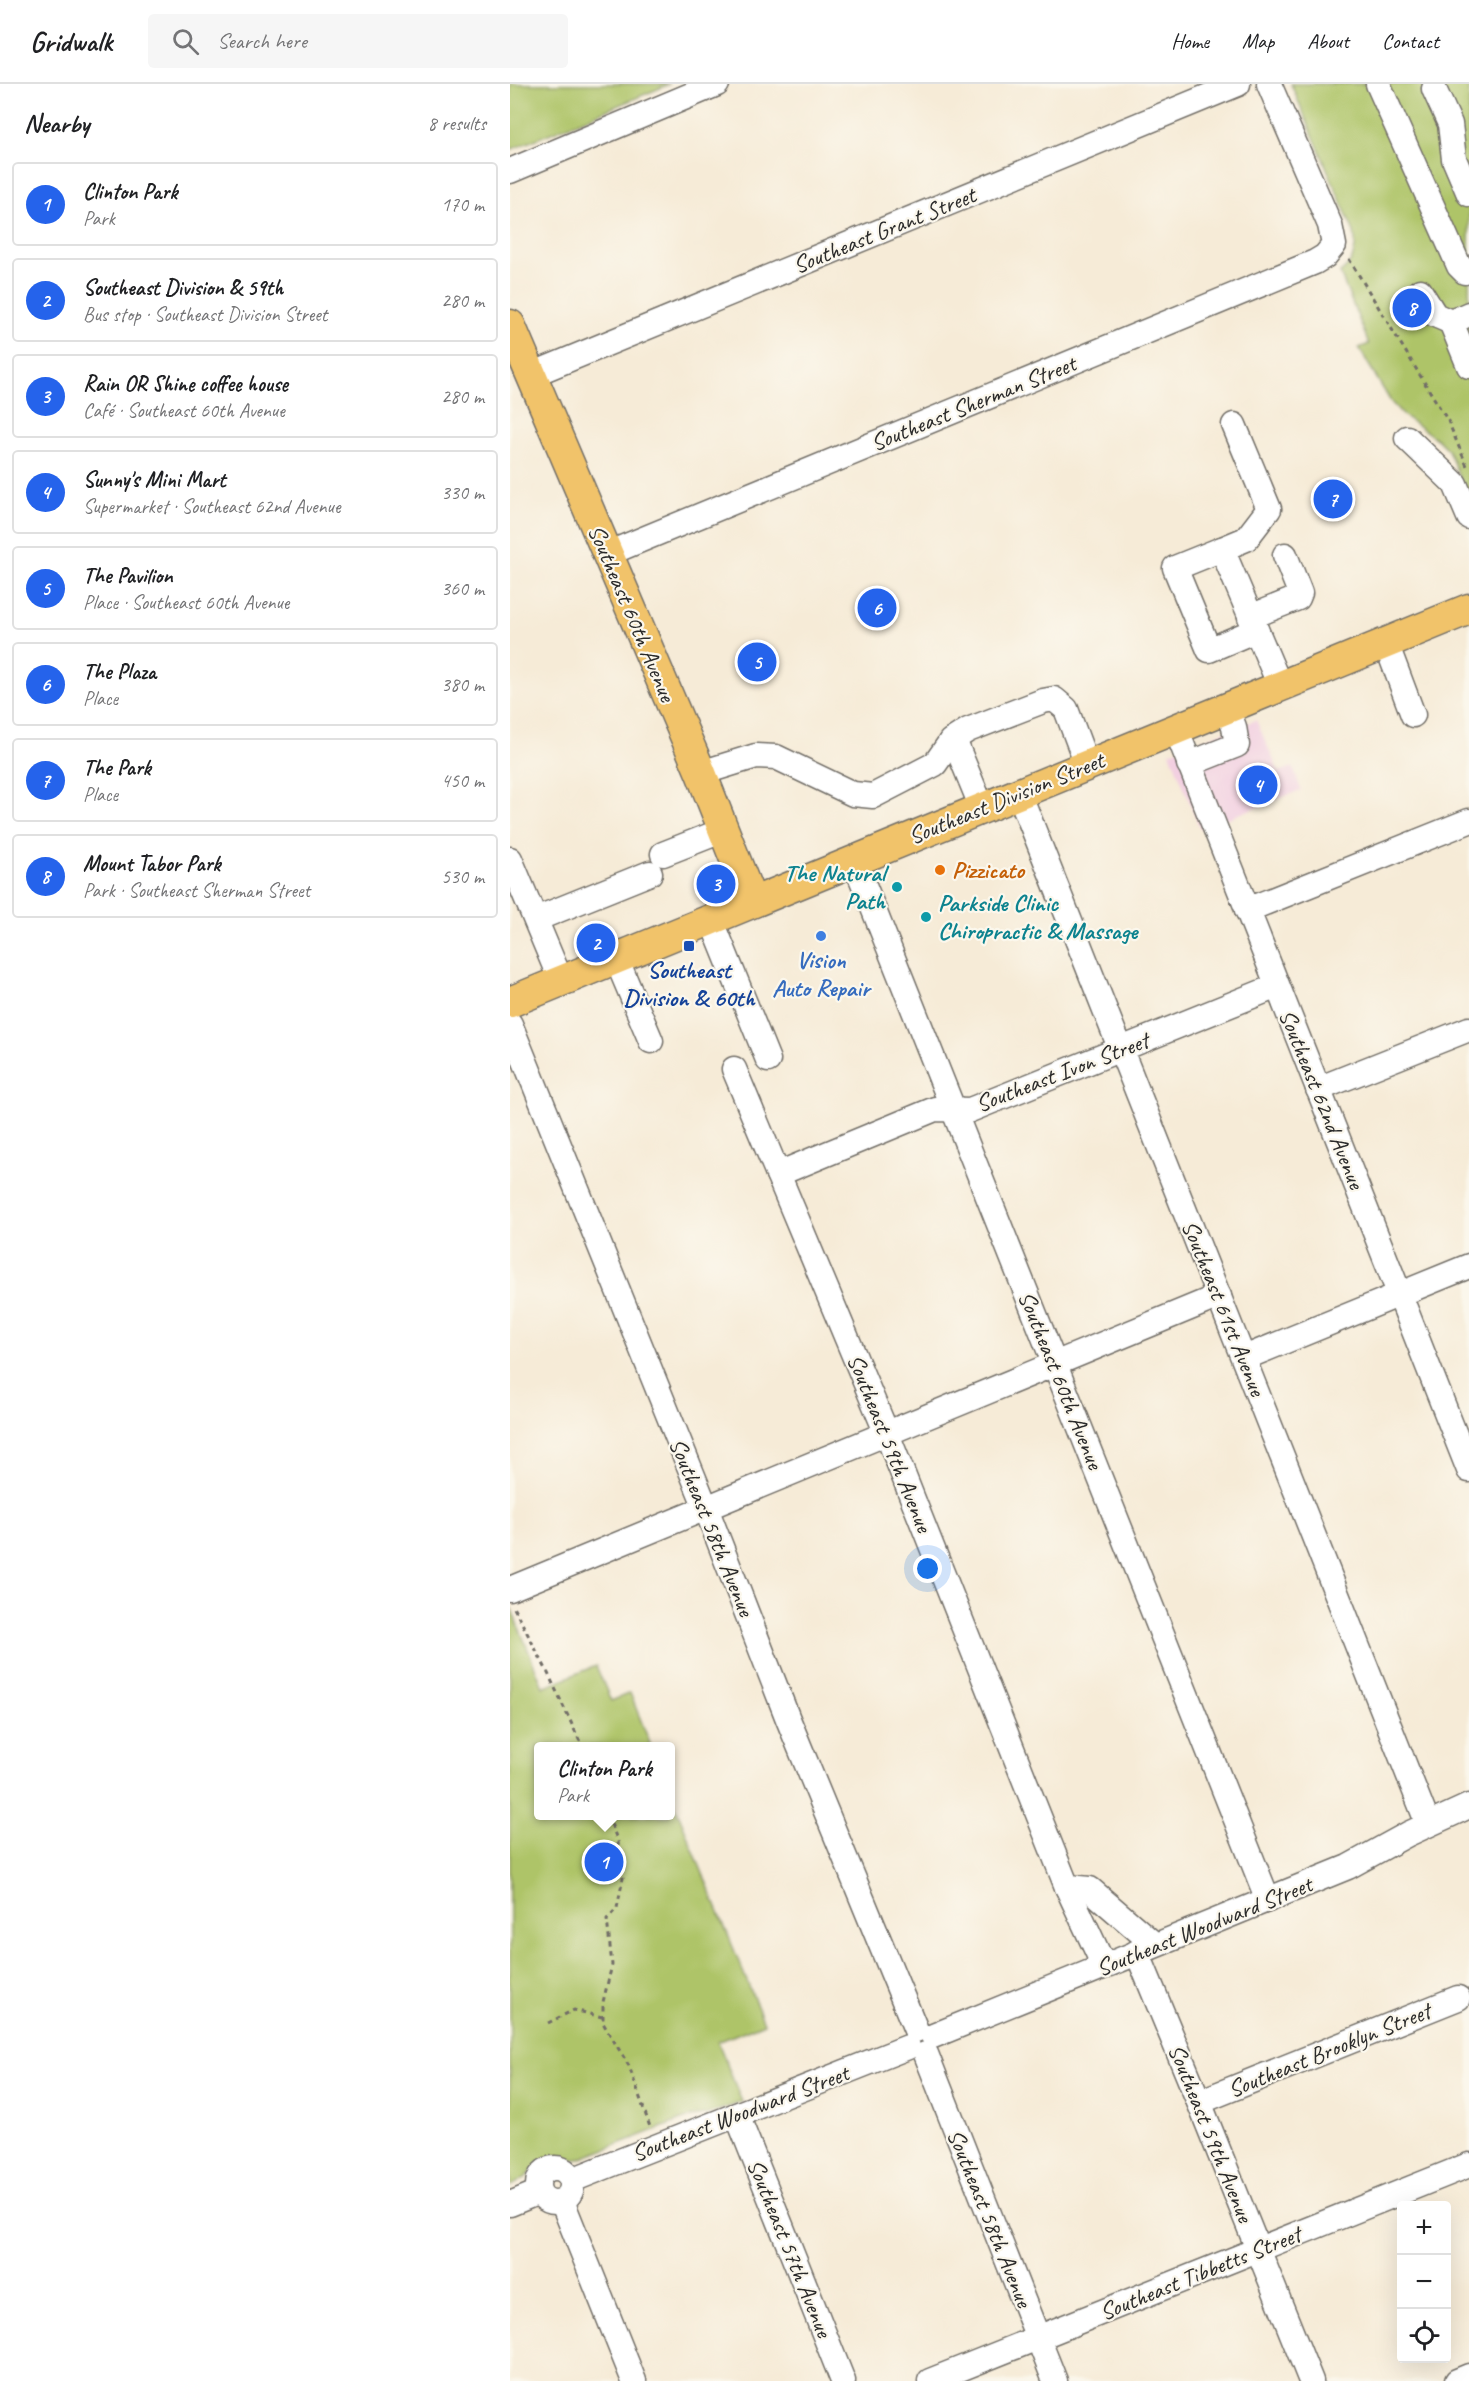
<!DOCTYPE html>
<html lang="en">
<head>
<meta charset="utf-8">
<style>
	:root { --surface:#fff; --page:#f6f6f6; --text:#202124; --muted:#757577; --line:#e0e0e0; --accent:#2563eb }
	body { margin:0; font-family:Caveat,sans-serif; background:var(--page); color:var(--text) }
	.controls { position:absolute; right:18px; bottom:18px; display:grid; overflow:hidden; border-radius:6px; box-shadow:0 6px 24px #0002 }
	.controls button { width:54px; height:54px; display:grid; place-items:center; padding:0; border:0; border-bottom:2px solid var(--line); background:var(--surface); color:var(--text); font:30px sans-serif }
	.you { position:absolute; left:418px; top:1485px; width:21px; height:21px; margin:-15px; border:4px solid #fff; border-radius:50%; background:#1a73e8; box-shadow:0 0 0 9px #1a73e833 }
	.badge { display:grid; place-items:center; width:39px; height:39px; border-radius:50%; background:var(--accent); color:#fff; font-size:20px; font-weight:700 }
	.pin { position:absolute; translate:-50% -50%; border:3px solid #fff; box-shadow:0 2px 6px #0006 }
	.popup { position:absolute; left:24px; top:1658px; width:141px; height:78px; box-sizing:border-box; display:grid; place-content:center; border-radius:6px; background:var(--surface); filter:drop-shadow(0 2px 4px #0005); font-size:20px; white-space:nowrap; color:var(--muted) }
	.popup b { font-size:22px; color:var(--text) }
	.popup::after { content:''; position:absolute; left:50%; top:100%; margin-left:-12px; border:12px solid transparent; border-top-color:var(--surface) }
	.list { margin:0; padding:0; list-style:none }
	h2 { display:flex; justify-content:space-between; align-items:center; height:78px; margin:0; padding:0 24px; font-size:26px }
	h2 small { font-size:20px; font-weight:400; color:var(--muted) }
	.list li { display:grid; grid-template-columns:39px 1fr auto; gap:18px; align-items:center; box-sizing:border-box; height:84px; margin:0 12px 12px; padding:0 12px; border:2px solid var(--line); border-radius:6px }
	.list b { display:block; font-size:22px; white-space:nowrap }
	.list p { margin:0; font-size:20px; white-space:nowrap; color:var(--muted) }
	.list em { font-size:20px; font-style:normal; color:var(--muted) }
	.icon { flex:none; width:33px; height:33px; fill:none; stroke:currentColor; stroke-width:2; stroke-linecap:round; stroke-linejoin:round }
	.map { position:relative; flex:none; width:959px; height:2297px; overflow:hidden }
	header { display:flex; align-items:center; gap:36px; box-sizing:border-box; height:84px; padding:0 30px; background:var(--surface); border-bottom:2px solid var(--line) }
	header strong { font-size:28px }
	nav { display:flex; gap:33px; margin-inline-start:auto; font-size:21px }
	.search { width:420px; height:54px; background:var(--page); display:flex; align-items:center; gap:15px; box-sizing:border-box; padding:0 21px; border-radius:6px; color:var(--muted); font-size:22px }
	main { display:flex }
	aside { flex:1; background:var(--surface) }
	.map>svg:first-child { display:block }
</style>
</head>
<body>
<header>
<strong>Gridwalk</strong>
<div class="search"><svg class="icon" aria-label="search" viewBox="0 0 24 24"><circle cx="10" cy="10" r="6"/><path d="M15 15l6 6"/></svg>Search here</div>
<nav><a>Home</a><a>Map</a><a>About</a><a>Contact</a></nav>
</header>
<main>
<aside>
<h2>Nearby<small>8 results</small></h2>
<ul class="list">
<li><span class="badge">1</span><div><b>Clinton Park</b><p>Park</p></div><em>170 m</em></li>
<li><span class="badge">2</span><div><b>Southeast Division &amp; 59th</b><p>Bus stop · Southeast Division Street</p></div><em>280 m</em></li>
<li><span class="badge">3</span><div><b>Rain OR Shine coffee house</b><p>Café · Southeast 60th Avenue</p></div><em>280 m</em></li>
<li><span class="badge">4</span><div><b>Sunny's Mini Mart</b><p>Supermarket · Southeast 62nd Avenue</p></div><em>330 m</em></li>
<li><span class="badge">5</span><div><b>The Pavilion</b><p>Place · Southeast 60th Avenue</p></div><em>360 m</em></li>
<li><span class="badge">6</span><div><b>The Plaza</b><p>Place</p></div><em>380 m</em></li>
<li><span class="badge">7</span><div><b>The Park</b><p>Place</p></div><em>450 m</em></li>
<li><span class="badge">8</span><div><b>Mount Tabor Park</b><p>Park · Southeast Sherman Street</p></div><em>530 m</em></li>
</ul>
</aside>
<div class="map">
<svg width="959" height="2297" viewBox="0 0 959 2297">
	<rect width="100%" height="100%" fill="#fbf7ec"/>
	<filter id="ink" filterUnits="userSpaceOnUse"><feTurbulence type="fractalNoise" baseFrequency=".0167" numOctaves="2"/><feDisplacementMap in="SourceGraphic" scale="12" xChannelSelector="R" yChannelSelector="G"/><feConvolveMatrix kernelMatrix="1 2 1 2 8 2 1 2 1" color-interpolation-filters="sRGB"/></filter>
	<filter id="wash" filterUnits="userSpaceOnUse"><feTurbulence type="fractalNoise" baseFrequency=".008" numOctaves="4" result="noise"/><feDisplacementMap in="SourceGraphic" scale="24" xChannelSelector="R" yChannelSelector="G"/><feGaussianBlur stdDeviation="1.35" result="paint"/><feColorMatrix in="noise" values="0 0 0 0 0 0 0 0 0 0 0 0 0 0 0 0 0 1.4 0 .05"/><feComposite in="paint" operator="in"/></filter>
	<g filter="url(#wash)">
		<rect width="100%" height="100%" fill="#f6ebd7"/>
		<!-- built -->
		<polygon fill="#f2cfe1" points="746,636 769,688 783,683 791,706 690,745 660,668"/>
		<!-- green -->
		<g fill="#aec468" stroke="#6c784a" stroke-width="1.5">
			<polygon points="0,0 160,0 0,66"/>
			<path d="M781 0H959V416L938 366 928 356 893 331 881 318 849 264 859 260 830 189C844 179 847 164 844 148Z"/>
			<polygon points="0,1521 33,1603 86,1582 101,1617 120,1609 141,1662 28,1662 28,1732 160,1732 160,1709 254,1939 208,1958 232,2018 198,2030 174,2035 70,2075 32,2078 15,2094 0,2103"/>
		</g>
	</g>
	<g filter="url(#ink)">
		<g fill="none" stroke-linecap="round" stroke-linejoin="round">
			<defs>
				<g id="minor">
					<polyline points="868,0 949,182 955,188 959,187"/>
					<polyline points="924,5 940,40 944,75 959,110"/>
					<polyline points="0,87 207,0"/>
					<polyline points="910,207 925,231 941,238"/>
					<polyline points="959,230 941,238 959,282"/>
					<polyline points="21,291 728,0"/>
					<polyline points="724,341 759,425 736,455 712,465 770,602"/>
					<polyline points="897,354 945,400 959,433"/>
					<polyline points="712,465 665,484 699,566 746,546"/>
					<polyline points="97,470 805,178 815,172 824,161 820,141 759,0"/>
					<polyline points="740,533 788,514 790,509 775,471"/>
					<polyline points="876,559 903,631"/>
					<polyline points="666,645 959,1386"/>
					<polyline points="441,657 447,663 472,724"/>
					<polyline points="679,680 727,661 724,643 717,624"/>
					<polyline points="191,689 246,672 266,673 343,710 363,712 425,680 441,657 458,646 533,617 544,615 556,625 577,681"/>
					<polyline points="509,709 918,1740"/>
					<polyline points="153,770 214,746"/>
					<polyline points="0,775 51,897"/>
					<polyline points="344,776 758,1816"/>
					<polyline points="737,826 959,737"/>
					<polyline points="26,835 140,789"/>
					<polyline points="201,835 258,976"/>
					<polyline points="106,874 141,957"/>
					<polyline points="0,940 196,1424 278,1635 406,1946"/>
					<polyline points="224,985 377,1350 557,1803 594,1882"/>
					<polyline points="808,1005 959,945"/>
					<polyline points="268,1090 425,1025 460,1026 767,902"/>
					<polyline points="734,1274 959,1182"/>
					<polyline points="0,1505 709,1212"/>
					<polyline points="557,1803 580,1805 645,1861"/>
					<polyline points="627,1868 689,2018 801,2297"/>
					<polyline points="423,1952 838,1783 898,1750 959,1722"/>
					<polyline points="416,1970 545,2297"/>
					<polyline points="689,2018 948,1914"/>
					<polyline points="227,2031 333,2297"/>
					<circle cx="45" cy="2101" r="17"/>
					<polyline points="62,2096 398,1963"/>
					<polyline points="52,2117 124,2297"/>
					<polyline points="0,2120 29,2108"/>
					<polyline points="420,2297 959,2081"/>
					<polyline points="947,2297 959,2292"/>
				</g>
				<g id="major">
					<polyline points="0,241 191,689 242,818"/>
					<polyline points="0,918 959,525"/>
				</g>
			</defs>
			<!-- minor casing -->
			<use href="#minor" stroke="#726e67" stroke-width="27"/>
			<!-- major casing -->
			<use href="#major" stroke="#726e67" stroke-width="33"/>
			<!-- path -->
			<g stroke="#726e67" stroke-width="3" stroke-dasharray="4.5 4.5" stroke-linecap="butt">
				<polyline points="839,175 938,337 957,382"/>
				<polyline points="4,1524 36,1585 72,1662"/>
				<polyline points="98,1732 108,1758 113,1794 107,1824 97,1835 102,1881 93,1918 93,1939 119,1982 140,2043"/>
				<polyline points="38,1939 64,1926 92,1933"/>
			</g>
			<!-- minor -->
			<use href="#minor" stroke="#fff" stroke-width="24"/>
			<!-- major -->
			<use href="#major" stroke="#f1c36a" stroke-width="30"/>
		</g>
	</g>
	<!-- markers -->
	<circle fill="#e8710a" stroke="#fbf7ec" stroke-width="2" cx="430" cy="786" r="6"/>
	<g fill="#0f9aa8" stroke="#fbf7ec" stroke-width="2">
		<circle cx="387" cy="803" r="6"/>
		<circle cx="416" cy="833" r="6"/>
	</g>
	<circle fill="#3f7fe0" stroke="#fbf7ec" stroke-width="2" cx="311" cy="852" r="6"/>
	<rect fill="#1a4fb4" stroke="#fbf7ec" stroke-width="2" x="173" y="856" width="12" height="12" rx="3"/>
	<g text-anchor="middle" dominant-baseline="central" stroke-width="4.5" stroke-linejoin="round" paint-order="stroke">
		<!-- street labels -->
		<g font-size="24" fill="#2b2b2b" stroke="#fbf7ec">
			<text transform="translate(374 146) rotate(-22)">Southeast Grant Street</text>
			<text transform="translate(463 319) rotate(-22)">Southeast Sherman Street</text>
			<text transform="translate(122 529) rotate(67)">Southeast 60th Avenue</text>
			<text transform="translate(496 714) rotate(-22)">Southeast Division Street</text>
			<text transform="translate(552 988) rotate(-21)">Southeast Ivon Street</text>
			<text transform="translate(812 1015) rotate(68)">Southeast 62nd Avenue</text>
			<text transform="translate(714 1224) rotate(68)">Southeast 61st Avenue</text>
			<text transform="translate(551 1296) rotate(68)">Southeast 60th Avenue</text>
			<text transform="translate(380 1359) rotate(68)">Southeast 59th Avenue</text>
			<text transform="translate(202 1443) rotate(68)">Southeast 58th Avenue</text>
			<text transform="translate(694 1842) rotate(-22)">Southeast Woodward Street</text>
			<text transform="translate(819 1966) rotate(-22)">Southeast Brooklyn Street</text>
			<text transform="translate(230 2029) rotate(-21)">Southeast Woodward Street</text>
			<text transform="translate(701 2049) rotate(68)">Southeast 59th Avenue</text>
			<text transform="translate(480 2134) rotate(68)">Southeast 58th Avenue</text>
			<text transform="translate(280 2164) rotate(68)">Southeast 57th Avenue</text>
			<text transform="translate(690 2189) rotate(-22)">Southeast Tibbetts Street</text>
		</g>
		<!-- food labels -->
		<g font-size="24" font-weight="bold" fill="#c56008" stroke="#fbf7ec" text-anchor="start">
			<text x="442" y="786">Pizzicato</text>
		</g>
		<!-- culture labels -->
		<g font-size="24" font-weight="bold" fill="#0d838f" stroke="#fbf7ec" text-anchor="end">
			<text x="375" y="789">The Natural<tspan x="375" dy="28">Path</tspan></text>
			<text x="428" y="819" text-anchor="start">Parkside Clinic<tspan x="428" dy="28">Chiropractic &amp; Massage</tspan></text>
		</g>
		<!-- shop labels -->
		<g font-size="24" font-weight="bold" fill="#366cbe" stroke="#fbf7ec">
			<text x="311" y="876">Vision<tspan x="311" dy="28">Auto Repair</tspan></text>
		</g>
		<!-- transit labels -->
		<g font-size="24" font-weight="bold" fill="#164399" stroke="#fbf7ec">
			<text x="179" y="886">Southeast<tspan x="179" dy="28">Division &amp; 60th</tspan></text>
		</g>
	</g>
</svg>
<div class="controls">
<button>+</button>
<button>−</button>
<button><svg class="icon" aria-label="locate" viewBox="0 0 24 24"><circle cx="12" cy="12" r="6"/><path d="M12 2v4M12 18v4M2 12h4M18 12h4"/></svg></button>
</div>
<div class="you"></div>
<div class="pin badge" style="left:94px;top:1778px">1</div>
<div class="popup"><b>Clinton Park</b>Park</div>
<div class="pin badge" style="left:86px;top:859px">2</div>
<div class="pin badge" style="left:206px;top:800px">3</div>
<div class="pin badge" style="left:748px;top:701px">4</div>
<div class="pin badge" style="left:247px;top:578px">5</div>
<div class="pin badge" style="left:367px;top:524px">6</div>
<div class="pin badge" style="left:823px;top:415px">7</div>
<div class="pin badge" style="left:902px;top:224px">8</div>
</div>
</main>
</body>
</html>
